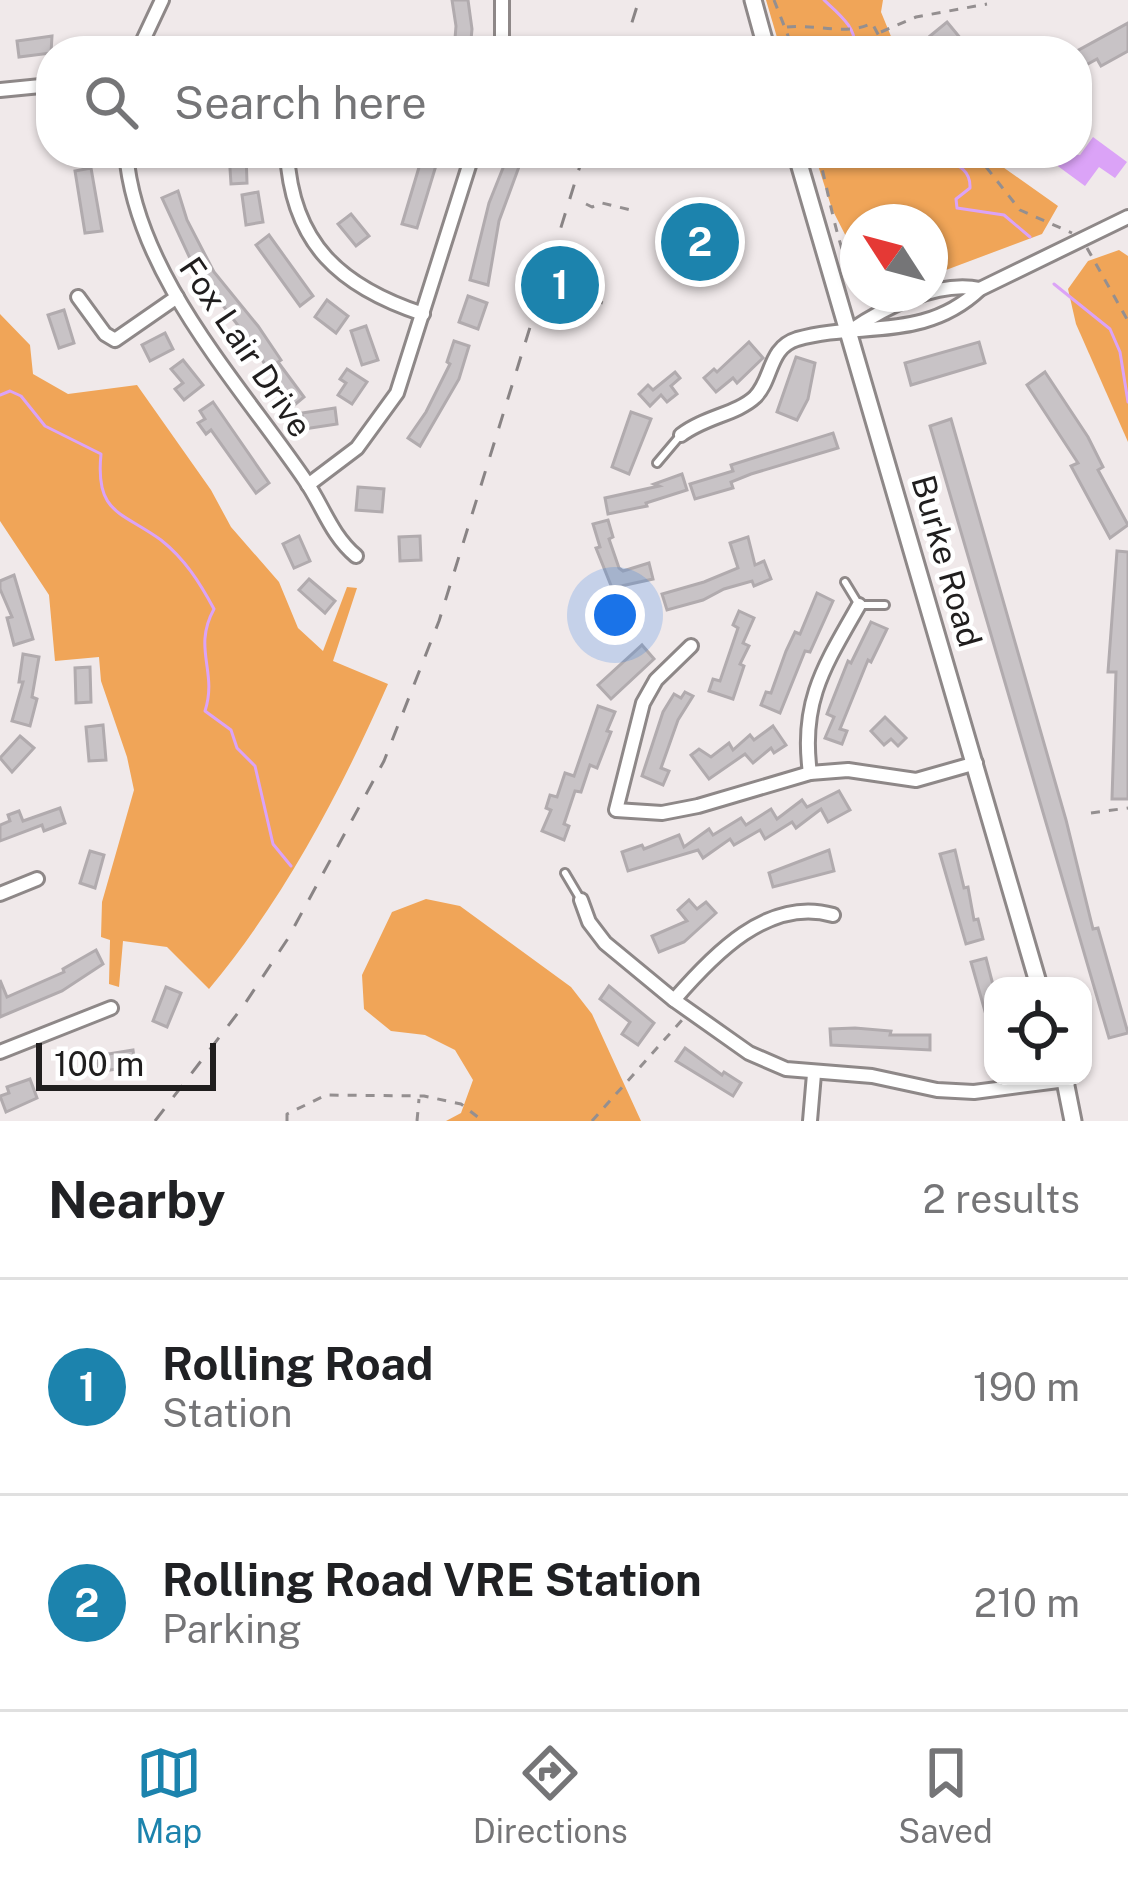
<!DOCTYPE html>
<html lang="en">
<head>
<meta charset="utf-8">
<style>
	:root { --surface:#fff; --page:#f2f2f2; --text:#202124; --muted:#757577; --line:#e0e0e0; --accent:#1c83ad }
	body { margin:0; font-family:"Public Sans",sans-serif; background:var(--page); color:var(--text) }
	.controls { position:absolute; right:36px; bottom:36px; display:grid; overflow:hidden; border-radius:24px; box-shadow:0 3px 9px #0004 }
	.controls button { width:108px; height:108px; display:grid; place-items:center; padding:0; border:0; border-bottom:3px solid var(--line); background:var(--surface); color:var(--text); font:60px sans-serif }
	.compass { position:absolute; left:840px; top:204px; width:108px; height:108px; border-radius:50%; background:var(--surface); box-shadow:0 3px 9px #0004; rotate:306deg }
	.scale { position:absolute; left:36px; bottom:30px; width:180px; box-sizing:border-box; padding-left:12px; border:6px solid #201e1e; border-top:0; font-size:33px; line-height:42px; white-space:nowrap; color:#201e1e; -webkit-text-stroke:9px #fff; paint-order:stroke }
	.you { position:absolute; left:615px; top:615px; width:42px; height:42px; margin:-30px; border:9px solid #fff; border-radius:50%; background:#1a73e8; box-shadow:0 0 0 18px #1a73e833 }
	.badge { display:grid; place-items:center; width:78px; height:78px; border-radius:50%; background:var(--accent); color:#fff; font-size:39px; font-weight:700 }
	.pin { position:absolute; translate:-50% -50%; border:6px solid #fff; box-shadow:0 3px 12px #0006 }
	.list { margin:0; padding:0; list-style:none }
	h2 { display:flex; justify-content:space-between; align-items:center; height:156px; margin:0; padding:0 48px; font-size:51px }
	h2 small { font-size:39px; font-weight:400; color:var(--muted) }
	.list li { display:grid; grid-template-columns:78px 1fr auto; gap:36px; align-items:center; box-sizing:border-box; height:216px; padding:0 48px; border-top:3px solid var(--line) }
	.list b { display:block; font-size:45px; white-space:nowrap }
	.list p { margin:0; font-size:39px; white-space:nowrap; color:var(--muted) }
	.list em { font-size:39px; font-style:normal; color:var(--muted) }
	.icon { flex:none; width:66px; height:66px; fill:none; stroke:currentColor; stroke-width:2; stroke-linecap:round; stroke-linejoin:round }
	.map { position:relative; flex:none; width:1128px; height:1121px; overflow:hidden }
	.search { position:absolute; background:var(--surface); box-shadow:0 3px 9px #0004; left:36px; right:36px; top:36px; height:132px; display:flex; align-items:center; gap:30px; box-sizing:border-box; padding:0 42px; border-radius:48px; color:var(--muted); font-size:45px }
	.sheet { height:588px; background:var(--surface) }
	nav { display:flex; justify-content:space-around; align-items:center; box-sizing:border-box; height:168px; border-top:3px solid var(--line); background:var(--surface); font-size:33px; color:var(--muted) }
	nav a { display:grid; justify-items:center; gap:6px }
	nav .on { color:var(--accent) }
	.map>svg:first-child { display:block }
</style>
</head>
<body>
<div class="map">
<svg width="1128" height="1121" viewBox="0 0 1128 1121">
	<rect width="100%" height="100%" fill="#f0e9ea"/>
	<!-- forest -->
	<g fill="#f0a558">
		<polygon points="766,0 883,0 881,12 897,51 781,51"/>
		<polygon points="814,153 983,153 1058,206 1042,234 930,276 930,222 858,222 858,260 832,209"/>
		<polygon points="1119,250 1128,256 1128,442 1076,324 1068,289 1088,261"/>
		<path d="M0 314 30 345 33 374 68 394 137 385 211 490 231 527 279 582 298 628 323 651 347 587 357 588 333 661 388 684C341 791 284 899 209 989L167 947 123 941 119 987 109 984 110 940 101 937 102 902 134 790 127 757 101 681 99 657 55 661 49 595 0 521Z"/>
		<polygon points="426,899 460,906 571,987 592,1014 641,1121 446,1121 461,1113 473,1080 455,1050 425,1035 391,1031 364,1009 362,975 392,912"/>
	</g>
	<!-- water -->
	<polygon fill="#dba3f7" points="1093,137 1127,162 1115,178 1099,167 1085,186 1055,164 1064,153 1080,155"/>
	<g fill="none" stroke-linecap="round" stroke-linejoin="round">
		<!-- stream -->
		<g stroke="#dba3f7" stroke-width="3">
			<path d="M824 0C839 14 859 29 854 51"/>
			<path d="M931 153C947 164 971 163 970 188L956 199 957 208 1004 215 1030 237"/>
			<polyline points="1054,284 1110,329 1120,352 1128,402"/>
			<path d="M0 395 10 391 21 396 45 426 101 454C95 514 121 511 161 540 185 559 200 583 214 609 192 649 218 671 205 711L231 730 237 748 255 766 273 844 291 866"/>
		</g>
	</g>
	<!-- building -->
	<g fill="#c8c3c6" stroke="#b1abae" stroke-width="3">
		<polygon points="452,0 468,0 472,29 470,51 454,51 456,26"/>
		<polygon points="947,22 971,51 942,51 930,36"/>
		<polygon points="1128,23 1128,51 1101,66 1097,59 1077,70 1077,51"/>
		<polygon points="52,36 51,53 19,57 17,41"/>
		<polygon points="229,153 246,153 247,183 231,184"/>
		<polygon points="509,153 528,153 524,165 520,164 499,221 488,285 470,280 489,203"/>
		<polygon points="423,154 438,159 417,228 402,224"/>
		<polygon points="91,168 102,231 85,233 75,171"/>
		<polygon points="178,191 187,220 214,272 258,326 281,360 278,362 304,397 292,407 252,344 194,267 162,198"/>
		<polygon points="258,192 263,222 246,225 242,195"/>
		<polygon points="351,214 369,236 356,246 338,224"/>
		<polygon points="269,235 313,296 300,306 256,245"/>
		<polygon points="468,296 487,303 478,329 459,322"/>
		<polygon points="327,300 348,316 336,333 315,317"/>
		<polygon points="64,310 74,343 59,348 48,315"/>
		<polygon points="366,326 378,360 362,365 351,331"/>
		<polygon points="165,333 173,349 150,361 142,345"/>
		<polygon points="454,341 469,346 459,379 420,446 408,438 426,412 450,364 447,362"/>
		<polygon points="749,342 763,358 737,383 733,378 716,392 704,378 714,369 717,372"/>
		<polygon points="979,342 985,363 911,385 905,363"/>
		<polygon points="796,357 815,363 808,399 797,420 777,412"/>
		<polygon points="183,360 203,385 184,400 175,389 183,383 171,369"/>
		<polygon points="347,369 367,382 352,404 338,395 346,383 340,379"/>
		<polygon points="675,372 680,378 671,386 677,394 667,402 661,395 650,406 639,394 648,385 653,390"/>
		<polygon points="1045,372 1088,437 1103,467 1098,470 1128,525 1110,538 1071,466 1078,463 1027,385"/>
		<polygon points="213,402 269,483 256,493 211,430 206,434 198,423 205,419 200,411"/>
		<polygon points="335,408 337,424 304,429 302,413"/>
		<polygon points="631,412 651,419 629,474 612,467"/>
		<polygon points="951,419 1066,820 1093,929 1098,928 1128,1033 1109,1038 930,426"/>
		<polygon points="833,433 838,448 751,474 731,482 733,488 695,499 690,484 733,471 731,465"/>
		<polygon points="682,474 687,490 646,503 647,506 608,514 605,498 659,486 654,484"/>
		<polygon points="358,487 384,489 382,512 356,510"/>
		<polygon points="608,520 613,537 609,539 619,568 623,571 649,563 653,579 612,588 596,548 600,547 593,524"/>
		<polygon points="299,536 310,561 294,568 283,544"/>
		<polygon points="420,536 421,560 400,561 399,537"/>
		<polygon points="748,537 755,565 764,561 771,579 754,586 752,581 724,589 703,600 667,610 662,594 704,582 738,568 730,543"/>
		<polygon points="1117,551 1128,552 1128,799 1112,799 1116,672 1108,672"/>
		<polygon points="14,575 33,639 14,645 7,618 12,617 0,589 0,581"/>
		<polygon points="309,579 335,601 325,613 299,590"/>
		<polygon points="817,593 833,601 810,652 805,651 780,713 761,705 766,692 771,693 786,651 795,632 800,634"/>
		<polygon points="739,611 754,618 743,643 749,646 740,664 744,666 733,699 709,691 713,679 720,681 738,628 733,625"/>
		<polygon points="871,622 887,629 871,662 868,660 840,729 847,731 842,744 825,738 834,717 827,714 848,661 851,663"/>
		<polygon points="642,645 654,659 611,699 598,685"/>
		<polygon points="23,654 39,657 32,697 37,699 30,726 12,721 23,682 19,682"/>
		<polygon points="90,667 91,702 76,703 75,668"/>
		<polygon points="685,692 693,696 678,720 661,768 669,771 663,785 642,776 663,712 674,694 681,698"/>
		<polygon points="598,706 615,712 607,731 611,732 597,768 590,765 581,792 575,791 564,824 569,826 564,840 542,831 551,810 546,808 550,795 557,797 565,773 574,776"/>
		<polygon points="885,717 906,738 898,746 891,739 884,745 871,731"/>
		<polygon points="103,725 106,760 89,761 86,727"/>
		<polygon points="773,726 786,745 774,753 771,748 753,763 745,754 709,779 691,755 699,749 711,757 729,743 733,750 750,735 754,740"/>
		<polygon points="20,736 34,748 12,772 0,758"/>
		<polygon points="839,791 850,810 828,822 821,809 796,828 792,822 765,839 760,830 734,845 730,839 703,858 698,850 628,871 622,852 642,845 644,849 679,835 684,847 709,829 713,835 741,818 746,825 771,809 777,819 802,800 807,807"/>
		<polygon points="60,808 65,823 44,831 42,825 0,841 0,825 10,821 8,815 19,811 23,821"/>
		<polygon points="829,850 834,871 773,887 769,873"/>
		<polygon points="955,850 964,888 968,887 974,920 978,919 983,939 966,944 940,854"/>
		<polygon points="90,851 104,855 95,888 80,883"/>
		<polygon points="689,900 697,909 706,902 716,913 684,942 659,952 652,936 687,921 678,910"/>
		<polygon points="96,950 103,964 62,991 0,1017 0,980 7,997 64,972 63,969"/>
		<polygon points="986,958 993,985 990,1029 971,962"/>
		<polygon points="609,986 654,1023 638,1045 622,1034 630,1022 600,999"/>
		<polygon points="166,987 181,993 167,1027 153,1021"/>
		<polygon points="855,1028 891,1031 890,1035 930,1035 930,1050 831,1045 830,1029"/>
		<polygon points="685,1048 722,1075 724,1072 741,1083 733,1096 676,1061"/>
		<polygon points="133,1050 135,1066 98,1072 96,1056"/>
		<polygon points="30,1079 37,1098 6,1112 0,1096 9,1093 7,1087"/>
	</g>
	<g fill="none" stroke-linecap="round" stroke-linejoin="round">
		<defs>
			<g id="service">
				<polyline points="657,463 679,437"/>
				<polyline points="845,582 859,605 885,605"/>
				<polyline points="565,873 581,900"/>
			</g>
			<g id="minor">
				<polyline points="138,51 162,0"/>
				<polyline points="502,51 502,0"/>
				<polyline points="0,90 51,85"/>
				<path d="M126 153C136 274 238 382 305 480 323 506 331 535 356 556"/>
				<path d="M287 153C292 244 341 287 423 314"/>
				<polyline points="78,297 105,334 115,340 177,297"/>
				<path d="M850 331C885 307 938 280 980 289"/>
				<path d="M681 435C704 417 737 414 755 397 773 379 768 348 797 339 860 321 924 342 980 289L1128 217"/>
				<polyline points="308,485 357,448 397,393 473,153"/>
				<polyline points="691,646 656,680 643,703 616,810 662,813 698,806 810,773 848,770 916,780 976,763"/>
				<path d="M810 773C800 701 825 665 859 605"/>
				<polyline points="0,894 37,879"/>
				<polyline points="581,900 589,922 605,943 674,1000 749,1053 786,1069 872,1076 937,1090 974,1092 1066,1080"/>
				<path d="M674 1000C712 956 768 896 833 915"/>
				<polyline points="0,1052 111,1008"/>
				<polyline points="810,1121 814,1074"/>
			</g>
			<g id="tertiary">
				<polyline points="753,0 767,51"/>
				<polyline points="796,153 1039,986"/>
				<polyline points="1064,1076 1073,1121"/>
			</g>
		</defs>
		<!-- service casing -->
		<use href="#service" stroke="#8e8888" stroke-width="12"/>
		<!-- minor casing -->
		<use href="#minor" stroke="#8e8888" stroke-width="18"/>
		<!-- tertiary casing -->
		<use href="#tertiary" stroke="#8e8888" stroke-width="21"/>
		<!-- path -->
		<g stroke="#948f90" stroke-width="3" stroke-dasharray="9 9" stroke-linecap="butt">
			<polyline points="774,0 794,51"/>
			<path d="M787 27C815 24 848 36 872 23L887 51"/>
			<polyline points="881,32 916,17 987,4"/>
			<path d="M818 153C829 192 838 255 858 286"/>
			<polyline points="975,153 1020,210 1072,233"/>
			<polyline points="586,204 592,207 602,203 635,211"/>
			<polyline points="1087,248 1128,321"/>
			<polyline points="560,289 606,304"/>
			<polyline points="571,293 584,253 588,255 577,290 583,292 581,296"/>
			<polyline points="864,294 874,304"/>
			<polyline points="1091,813 1128,808"/>
			<polyline points="287,1121 287,1114 326,1095 424,1096 461,1104 483,1121"/>
			<polyline points="417,1121 419,1099"/>
			<polyline points="592,1121 682,1020"/>
		</g>
		<!-- service -->
		<use href="#service" stroke="#fff" stroke-width="6"/>
		<!-- minor -->
		<use href="#minor" stroke="#fff" stroke-width="12"/>
		<!-- tertiary -->
		<use href="#tertiary" stroke="#fff" stroke-width="15"/>
		<!-- rail -->
		<g stroke="#898485" stroke-width="3" stroke-dasharray="15 15" stroke-linecap="butt">
			<polyline points="623,51 639,0"/>
			<polyline points="155,1121 244,1005 287,940 384,761 439,621 584,153"/>
		</g>
	</g>
	<g text-anchor="middle" dominant-baseline="central" stroke-width="9" stroke-linejoin="round" paint-order="stroke">
		<!-- street labels -->
		<g font-size="33" fill="#201e1e" stroke="#fff">
			<text transform="translate(246 347) rotate(56)">Fox Lair Drive</text>
			<text transform="translate(947 561) rotate(74)">Burke Road</text>
		</g>
	</g>
</svg>
<div class="controls">
<button><svg class="icon" aria-label="locate" viewBox="0 0 24 24"><circle cx="12" cy="12" r="6"/><path d="M12 2v4M12 18v4M2 12h4M18 12h4"/></svg></button>
</div>
<svg class="compass" viewBox="-18 -18 36 36"><path d="M0-13l5 13h-10z" fill="#e53935"/><path d="M0 13l5-13h-10z" fill="#757577"/></svg>
<div class="scale">100 m</div>
<div class="you"></div>
<div class="pin badge" style="left:560px;top:285px">1</div>
<div class="pin badge" style="left:700px;top:242px">2</div>
<div class="search"><svg class="icon" aria-label="search" viewBox="0 0 24 24"><circle cx="10" cy="10" r="6"/><path d="M15 15l6 6"/></svg>Search here</div>
</div>
<section class="sheet">
<h2>Nearby<small>2 results</small></h2>
<ul class="list">
<li><span class="badge">1</span><div><b>Rolling Road</b><p>Station</p></div><em>190 m</em></li>
<li><span class="badge">2</span><div><b>Rolling Road VRE Station</b><p>Parking</p></div><em>210 m</em></li>
</ul>
</section>
<nav>
<a class="on"><svg class="icon" aria-label="map" viewBox="0 0 24 24"><path d="M3 6l6-2 6 2 6-2v14l-6 2-6-2-6 2zM9 4v14M15 6v14"/></svg>Map</a>
<a><svg class="icon" aria-label="directions" viewBox="0 0 24 24"><path d="M12 3l9 9-9 9-9-9zM9 14v-3h6M13 9l2 2-2 2"/></svg>Directions</a>
<a><svg class="icon" aria-label="saved" viewBox="0 0 24 24"><path d="M7 4h10v16l-5-4-5 4z"/></svg>Saved</a>
</nav>
</body>
</html>
